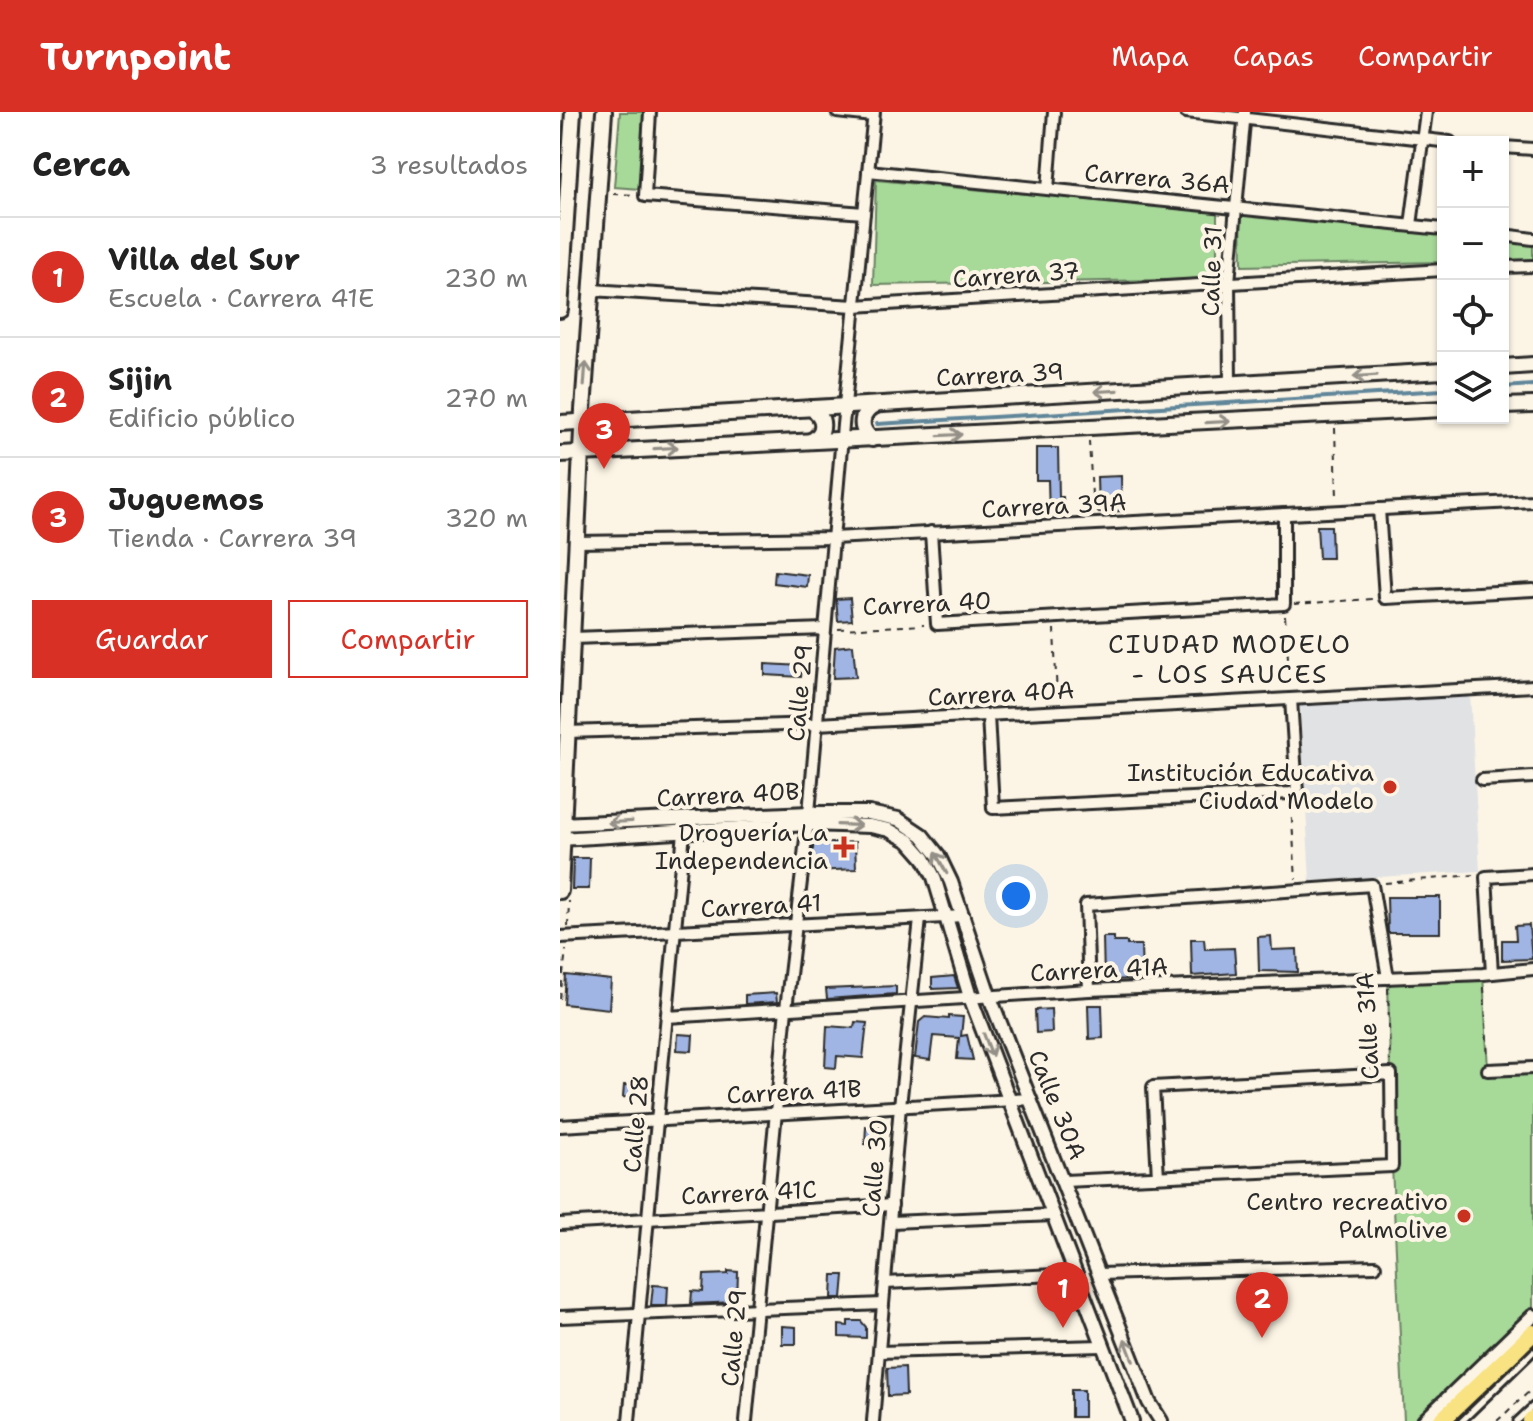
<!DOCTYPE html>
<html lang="es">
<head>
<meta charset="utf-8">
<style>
	:root { --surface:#fff; --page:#f2f2f2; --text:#222; --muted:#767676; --line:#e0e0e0; --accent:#d93025 }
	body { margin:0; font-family:"Shantell Sans",sans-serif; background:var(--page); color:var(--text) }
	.controls { position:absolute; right:24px; top:24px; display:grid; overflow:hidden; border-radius:0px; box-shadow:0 2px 6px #0004 }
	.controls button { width:72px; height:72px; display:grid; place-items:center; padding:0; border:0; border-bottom:2px solid var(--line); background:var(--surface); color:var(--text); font:40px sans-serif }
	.you { position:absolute; left:456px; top:784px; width:28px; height:28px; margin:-20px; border:6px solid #fff; border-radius:50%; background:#1a73e8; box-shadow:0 0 0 12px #1a73e833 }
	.badge { display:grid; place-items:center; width:52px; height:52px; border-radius:50%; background:var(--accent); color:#fff; font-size:26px; font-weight:700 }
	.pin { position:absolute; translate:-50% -66px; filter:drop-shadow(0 2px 4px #0008) }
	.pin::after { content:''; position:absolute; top:42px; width:28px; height:24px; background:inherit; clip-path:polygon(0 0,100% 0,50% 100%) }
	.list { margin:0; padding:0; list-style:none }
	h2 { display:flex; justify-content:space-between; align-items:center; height:104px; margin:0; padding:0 32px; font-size:34px }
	h2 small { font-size:26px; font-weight:400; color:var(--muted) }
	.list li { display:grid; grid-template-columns:52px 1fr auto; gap:24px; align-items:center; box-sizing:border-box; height:120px; padding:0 32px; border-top:2px solid var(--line) }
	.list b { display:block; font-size:30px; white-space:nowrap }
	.list p { margin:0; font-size:26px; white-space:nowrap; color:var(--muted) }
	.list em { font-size:26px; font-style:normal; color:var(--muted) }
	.actions { display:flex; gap:16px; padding:24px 32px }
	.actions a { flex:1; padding:18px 0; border:2px solid var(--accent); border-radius:0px; text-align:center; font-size:28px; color:var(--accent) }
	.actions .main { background:var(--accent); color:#fff }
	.icon { flex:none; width:44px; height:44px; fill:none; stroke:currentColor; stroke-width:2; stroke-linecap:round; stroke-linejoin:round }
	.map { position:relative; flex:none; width:973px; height:1309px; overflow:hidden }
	header { display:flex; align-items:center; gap:48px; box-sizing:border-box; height:112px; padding:0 40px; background:var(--accent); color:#fff }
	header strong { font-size:38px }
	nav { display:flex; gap:44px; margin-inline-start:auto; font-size:28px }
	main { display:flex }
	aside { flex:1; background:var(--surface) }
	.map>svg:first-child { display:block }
</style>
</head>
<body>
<header>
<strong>Turnpoint</strong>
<nav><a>Mapa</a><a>Capas</a><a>Compartir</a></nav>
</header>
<main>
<aside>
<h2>Cerca<small>3 resultados</small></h2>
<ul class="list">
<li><span class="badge">1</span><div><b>Villa del Sur</b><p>Escuela · Carrera 41E</p></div><em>230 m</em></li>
<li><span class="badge">2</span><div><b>Sijin</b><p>Edificio público</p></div><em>270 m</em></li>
<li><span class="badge">3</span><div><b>Juguemos</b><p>Tienda · Carrera 39</p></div><em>320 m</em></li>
</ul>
<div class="actions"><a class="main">Guardar</a><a>Compartir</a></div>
</aside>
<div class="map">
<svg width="973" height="1309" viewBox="0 0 973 1309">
	<rect width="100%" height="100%" fill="#fcf5e5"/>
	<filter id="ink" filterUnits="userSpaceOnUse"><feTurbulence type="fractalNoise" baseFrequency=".0125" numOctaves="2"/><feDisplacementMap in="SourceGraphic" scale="16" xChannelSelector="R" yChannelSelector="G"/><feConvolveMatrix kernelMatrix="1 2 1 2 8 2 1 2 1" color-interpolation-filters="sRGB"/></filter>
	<g filter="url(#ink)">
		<!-- built -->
		<polygon fill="#e0e2e4" points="910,582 920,759 750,769 740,591"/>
		<!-- green -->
		<g fill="#a7d999" stroke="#698262" stroke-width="2">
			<polygon points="60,0 85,0 80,77 54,75"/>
			<polygon points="316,68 657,100 657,167 313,173"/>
			<polygon points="681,101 883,122 883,150 682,154"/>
			<polygon points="943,128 973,132 973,149 943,150"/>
			<polygon points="923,862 928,958 973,956 973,1204 864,1309 844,1309 832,1054 828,866"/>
		</g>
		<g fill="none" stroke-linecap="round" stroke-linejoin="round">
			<!-- stream -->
			<g stroke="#60869a" stroke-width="4">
				<polyline points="943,275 973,273"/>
				<polyline points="317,312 883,278"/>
			</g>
		</g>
		<!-- building -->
		<g fill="#a0b5e3" stroke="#2b2b2b" stroke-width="2">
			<polygon points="476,336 498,336 499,385 503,385 504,404 489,404 488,368 476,368"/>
			<polygon points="561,364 562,399 538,400 537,365"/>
			<polygon points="757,414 771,414 772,446 759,446"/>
			<polygon points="215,459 248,463 247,475 214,471"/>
			<polygon points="290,486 292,508 278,509 276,487"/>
			<polygon points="293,533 296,565 273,566 275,535"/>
			<polygon points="205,552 242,554 241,565 205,563"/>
			<polygon points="295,730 296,757 253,759 253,732"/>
			<polygon points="13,746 30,746 29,777 12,777"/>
			<polygon points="827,785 880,785 880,821 828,821"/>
			<polygon points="969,813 972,847 942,848 942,828 956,828 955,814"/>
			<polygon points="711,824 712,838 737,837 738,860 699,859 698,825"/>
			<polygon points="543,825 554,825 554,830 567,830 567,833 581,833 582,867 544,868"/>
			<polygon points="631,827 644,827 645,837 674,836 676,861 632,864"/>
			<polygon points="6,863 51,868 49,897 4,892"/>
			<polygon points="394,864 398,876 372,877 372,866"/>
			<polygon points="336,874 336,882 267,887 266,877"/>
			<polygon points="216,881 217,890 185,892 185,883"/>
			<polygon points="528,893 542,893 543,926 529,927"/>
			<polygon points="491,897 492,920 476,921 475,898"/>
			<polygon points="389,904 403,905 401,924 407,923 413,948 397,947 399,926 373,924 370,948 355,946 359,910 365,905 389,907"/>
			<polygon points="295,910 307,911 303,946 277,944 276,956 265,955 267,914 294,916"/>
			<polygon points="118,922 133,923 132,939 117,938"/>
			<polygon points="64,973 87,975 86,987 63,985"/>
			<polygon points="306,1014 319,1014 324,1019 322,1033 305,1032"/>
			<polygon points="168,1159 178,1160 177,1190 131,1192 132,1179 143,1180 144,1163 168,1162"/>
			<polygon points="273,1163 284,1163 282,1186 272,1186"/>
			<polygon points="93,1173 108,1174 107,1193 91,1193"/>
			<polygon points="288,1209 301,1209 306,1215 306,1226 279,1225 279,1213 288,1214"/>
			<polygon points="222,1214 236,1215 236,1232 222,1232"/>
			<polygon points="345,1255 346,1283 328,1284 327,1256"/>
			<rect x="511" y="1278" width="13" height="27"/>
		</g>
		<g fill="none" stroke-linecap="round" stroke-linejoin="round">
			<defs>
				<g id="service">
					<polyline points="902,1309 973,1240"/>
					<polyline points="957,1309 973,1294"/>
				</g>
				<g id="minor">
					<polyline points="90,0 85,84 304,101"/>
					<polyline points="277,0 313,4"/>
					<polyline points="626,0 890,30"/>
					<polyline points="943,35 973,37"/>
					<polyline points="308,59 883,117"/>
					<polyline points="488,77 494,0"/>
					<polyline points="851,113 866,0"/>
					<polyline points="943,123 973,127"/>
					<polyline points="943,155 973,154"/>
					<polyline points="31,178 295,194 883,158"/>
					<polyline points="670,271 669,170 685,0"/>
					<polyline points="819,397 825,486 973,478"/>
					<polyline points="371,420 377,512 724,492 724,402"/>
					<polyline points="17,430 273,426 973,389"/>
					<polyline points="13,526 265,517"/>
					<polyline points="428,603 433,696 730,681 737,680 731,587"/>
					<polyline points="7,620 257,612 973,574"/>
					<polyline points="922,668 973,665"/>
					<polyline points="0,825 404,804"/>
					<polyline points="932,861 926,765 973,762"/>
					<polyline points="529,878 526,793 812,773 828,866"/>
					<polyline points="107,905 529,878 923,862 973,857"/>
					<polyline points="928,958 973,956"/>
					<polyline points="0,1014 471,987"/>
					<polyline points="504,1069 832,1054 831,962 593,975 598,1065"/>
					<polyline points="331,1110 494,1103"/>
					<polyline points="0,1112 332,1093"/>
					<polyline points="540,1162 815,1154"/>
					<polyline points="325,1171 517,1162"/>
					<polyline points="0,1205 323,1192"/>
					<polyline points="319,1240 542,1234"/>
					<polyline points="69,1309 124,720"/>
					<polyline points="186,1309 226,897 249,701 283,313 314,0"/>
					<polyline points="313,1309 340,994 360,807"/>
				</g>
				<g id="tertiary">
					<polyline points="0,712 249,701 309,701 338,707 362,723 378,743 391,770 429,883 589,1290 601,1309"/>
					<polyline points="0,727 248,712 310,714 329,718 349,729 364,746 374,765 410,885 572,1309"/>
					<polyline points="864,1309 973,1204"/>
				</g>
				<g id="secondary">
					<polyline points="0,198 13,0"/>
					<polyline points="943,255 973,253"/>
					<polyline points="943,294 973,293"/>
					<polyline points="0,311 883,259"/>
					<path d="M312 327C298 316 300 301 316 293"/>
					<path d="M251 329C266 321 266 305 251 296"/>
					<polyline points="0,342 883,297"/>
					<polyline points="0,779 23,298 44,0"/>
				</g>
				<g id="trunk">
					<polyline points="881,1309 973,1221"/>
					<polyline points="971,1309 973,1307"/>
				</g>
			</defs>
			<!-- service casing -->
			<use href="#service" stroke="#2b2b2b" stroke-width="11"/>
			<!-- minor casing -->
			<use href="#minor" stroke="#2b2b2b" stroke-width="16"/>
			<!-- tertiary casing -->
			<use href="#tertiary" stroke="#2b2b2b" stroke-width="18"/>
			<!-- secondary casing -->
			<use href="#secondary" stroke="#2b2b2b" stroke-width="20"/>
			<!-- trunk casing -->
			<use href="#trunk" stroke="#2b2b2b" stroke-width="22"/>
			<!-- path -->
			<g stroke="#2b2b2b" stroke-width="2" stroke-dasharray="6 6" stroke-linecap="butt">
				<polyline points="53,82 75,83"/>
				<polyline points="775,316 777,386"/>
				<polyline points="529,329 533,402"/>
				<polyline points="734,492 812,487"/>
				<polyline points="725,504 730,574"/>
				<polyline points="278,517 364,513"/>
				<polyline points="494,517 497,586"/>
				<polyline points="731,694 736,767"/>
				<polyline points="825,771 914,763"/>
				<polyline points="8,815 9,789"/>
				<polyline points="924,875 928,945"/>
				<polyline points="828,876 830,949"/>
				<polyline points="0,887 6,838"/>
				<polyline points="937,1309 973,1276"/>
			</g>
			<!-- service -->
			<use href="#service" stroke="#fcf5e5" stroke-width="5"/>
			<!-- minor -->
			<use href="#minor" stroke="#fcf5e5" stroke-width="10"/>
			<!-- tertiary -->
			<use href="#tertiary" stroke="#fcf5e5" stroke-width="12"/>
			<!-- secondary -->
			<use href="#secondary" stroke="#fcf5e5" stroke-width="14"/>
			<!-- trunk -->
			<use href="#trunk" stroke="#f8e281" stroke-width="16"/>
		</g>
		<!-- one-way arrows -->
		<defs><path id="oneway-shaft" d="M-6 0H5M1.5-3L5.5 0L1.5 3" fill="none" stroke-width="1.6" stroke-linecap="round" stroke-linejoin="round" transform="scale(2)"/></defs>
		<g stroke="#949088">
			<use href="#oneway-shaft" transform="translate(25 262) rotate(-86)"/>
			<use href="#oneway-shaft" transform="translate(805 264) rotate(176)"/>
			<use href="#oneway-shaft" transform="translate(546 279) rotate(177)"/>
			<use href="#oneway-shaft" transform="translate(658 310) rotate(-3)"/>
			<use href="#oneway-shaft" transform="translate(390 323) rotate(-3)"/>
			<use href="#oneway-shaft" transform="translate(106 336) rotate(-3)"/>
			<use href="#oneway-shaft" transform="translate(60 710) rotate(177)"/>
			<use href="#oneway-shaft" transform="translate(289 713) rotate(2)"/>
			<use href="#oneway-shaft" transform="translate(381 751) rotate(-119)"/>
			<use href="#oneway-shaft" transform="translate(428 933) rotate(69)"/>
			<use href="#oneway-shaft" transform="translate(569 1238) rotate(-111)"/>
		</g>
	</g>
	<!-- markers -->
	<g fill="#c8321e" stroke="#fcf5e5" stroke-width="3">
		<circle cx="830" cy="675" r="8"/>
		<path d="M280 723h8v8h8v8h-8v8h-8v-8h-8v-8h8z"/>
		<circle cx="904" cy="1104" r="8"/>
	</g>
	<g text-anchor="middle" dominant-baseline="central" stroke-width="8" stroke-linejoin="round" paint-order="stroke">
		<!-- street labels -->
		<g font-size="24" fill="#2b2b2b" stroke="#fcf5e5">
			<text transform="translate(597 67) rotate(5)">Carrera 36A</text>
			<text transform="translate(652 159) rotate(-88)">Calle 31</text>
			<text transform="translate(456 163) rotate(-4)">Carrera 37</text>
			<text transform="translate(440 263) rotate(-3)">Carrera 39</text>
			<text transform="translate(494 394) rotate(-3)">Carrera 39A</text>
			<text transform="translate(367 492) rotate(-3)">Carrera 40</text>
			<text transform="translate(240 581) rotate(-85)">Calle 29</text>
			<text transform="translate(441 582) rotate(-3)">Carrera 40A</text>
			<text transform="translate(168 683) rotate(-3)">Carrera 40B</text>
			<text transform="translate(201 794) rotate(-3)">Carrera 41</text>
			<text transform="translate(539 858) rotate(-3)">Carrera 41A</text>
			<text transform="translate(808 914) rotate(-93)">Calle 31A</text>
			<text transform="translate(234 980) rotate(-3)">Carrera 41B</text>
			<text transform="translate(497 993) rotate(68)">Calle 30A</text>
			<text transform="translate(76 1012) rotate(-85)">Calle 28</text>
			<text transform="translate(315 1056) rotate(-85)">Calle 30</text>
			<text transform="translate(189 1081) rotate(-3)">Carrera 41C</text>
			<text transform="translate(174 1226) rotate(-85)">Calle 29</text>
		</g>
		<!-- poi labels -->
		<g font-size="24" fill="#2b2b2b" stroke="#fcf5e5" text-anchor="end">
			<text x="814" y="661">Institución Educativa<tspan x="814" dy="28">Ciudad Modelo</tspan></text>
			<text x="268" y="721">Droguería La<tspan x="268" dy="28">Independencia</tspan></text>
			<text x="888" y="1090">Centro recreativo<tspan x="888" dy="28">Palmolive</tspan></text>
		</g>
		<!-- neighbourhood labels -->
		<g font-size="26" letter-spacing="2" fill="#2b2b2b" stroke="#fcf5e5">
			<text x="670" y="531">CIUDAD MODELO<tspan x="670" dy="30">- LOS SAUCES</tspan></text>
		</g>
	</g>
</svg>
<div class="controls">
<button>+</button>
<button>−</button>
<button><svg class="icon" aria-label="locate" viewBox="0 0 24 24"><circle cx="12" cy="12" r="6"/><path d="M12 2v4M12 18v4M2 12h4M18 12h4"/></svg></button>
<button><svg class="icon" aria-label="layers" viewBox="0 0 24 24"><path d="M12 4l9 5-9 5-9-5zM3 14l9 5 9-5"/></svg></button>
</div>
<div class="you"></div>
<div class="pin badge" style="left:503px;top:1216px">1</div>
<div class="pin badge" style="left:702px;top:1226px">2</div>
<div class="pin badge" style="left:44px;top:357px">3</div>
</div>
</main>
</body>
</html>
